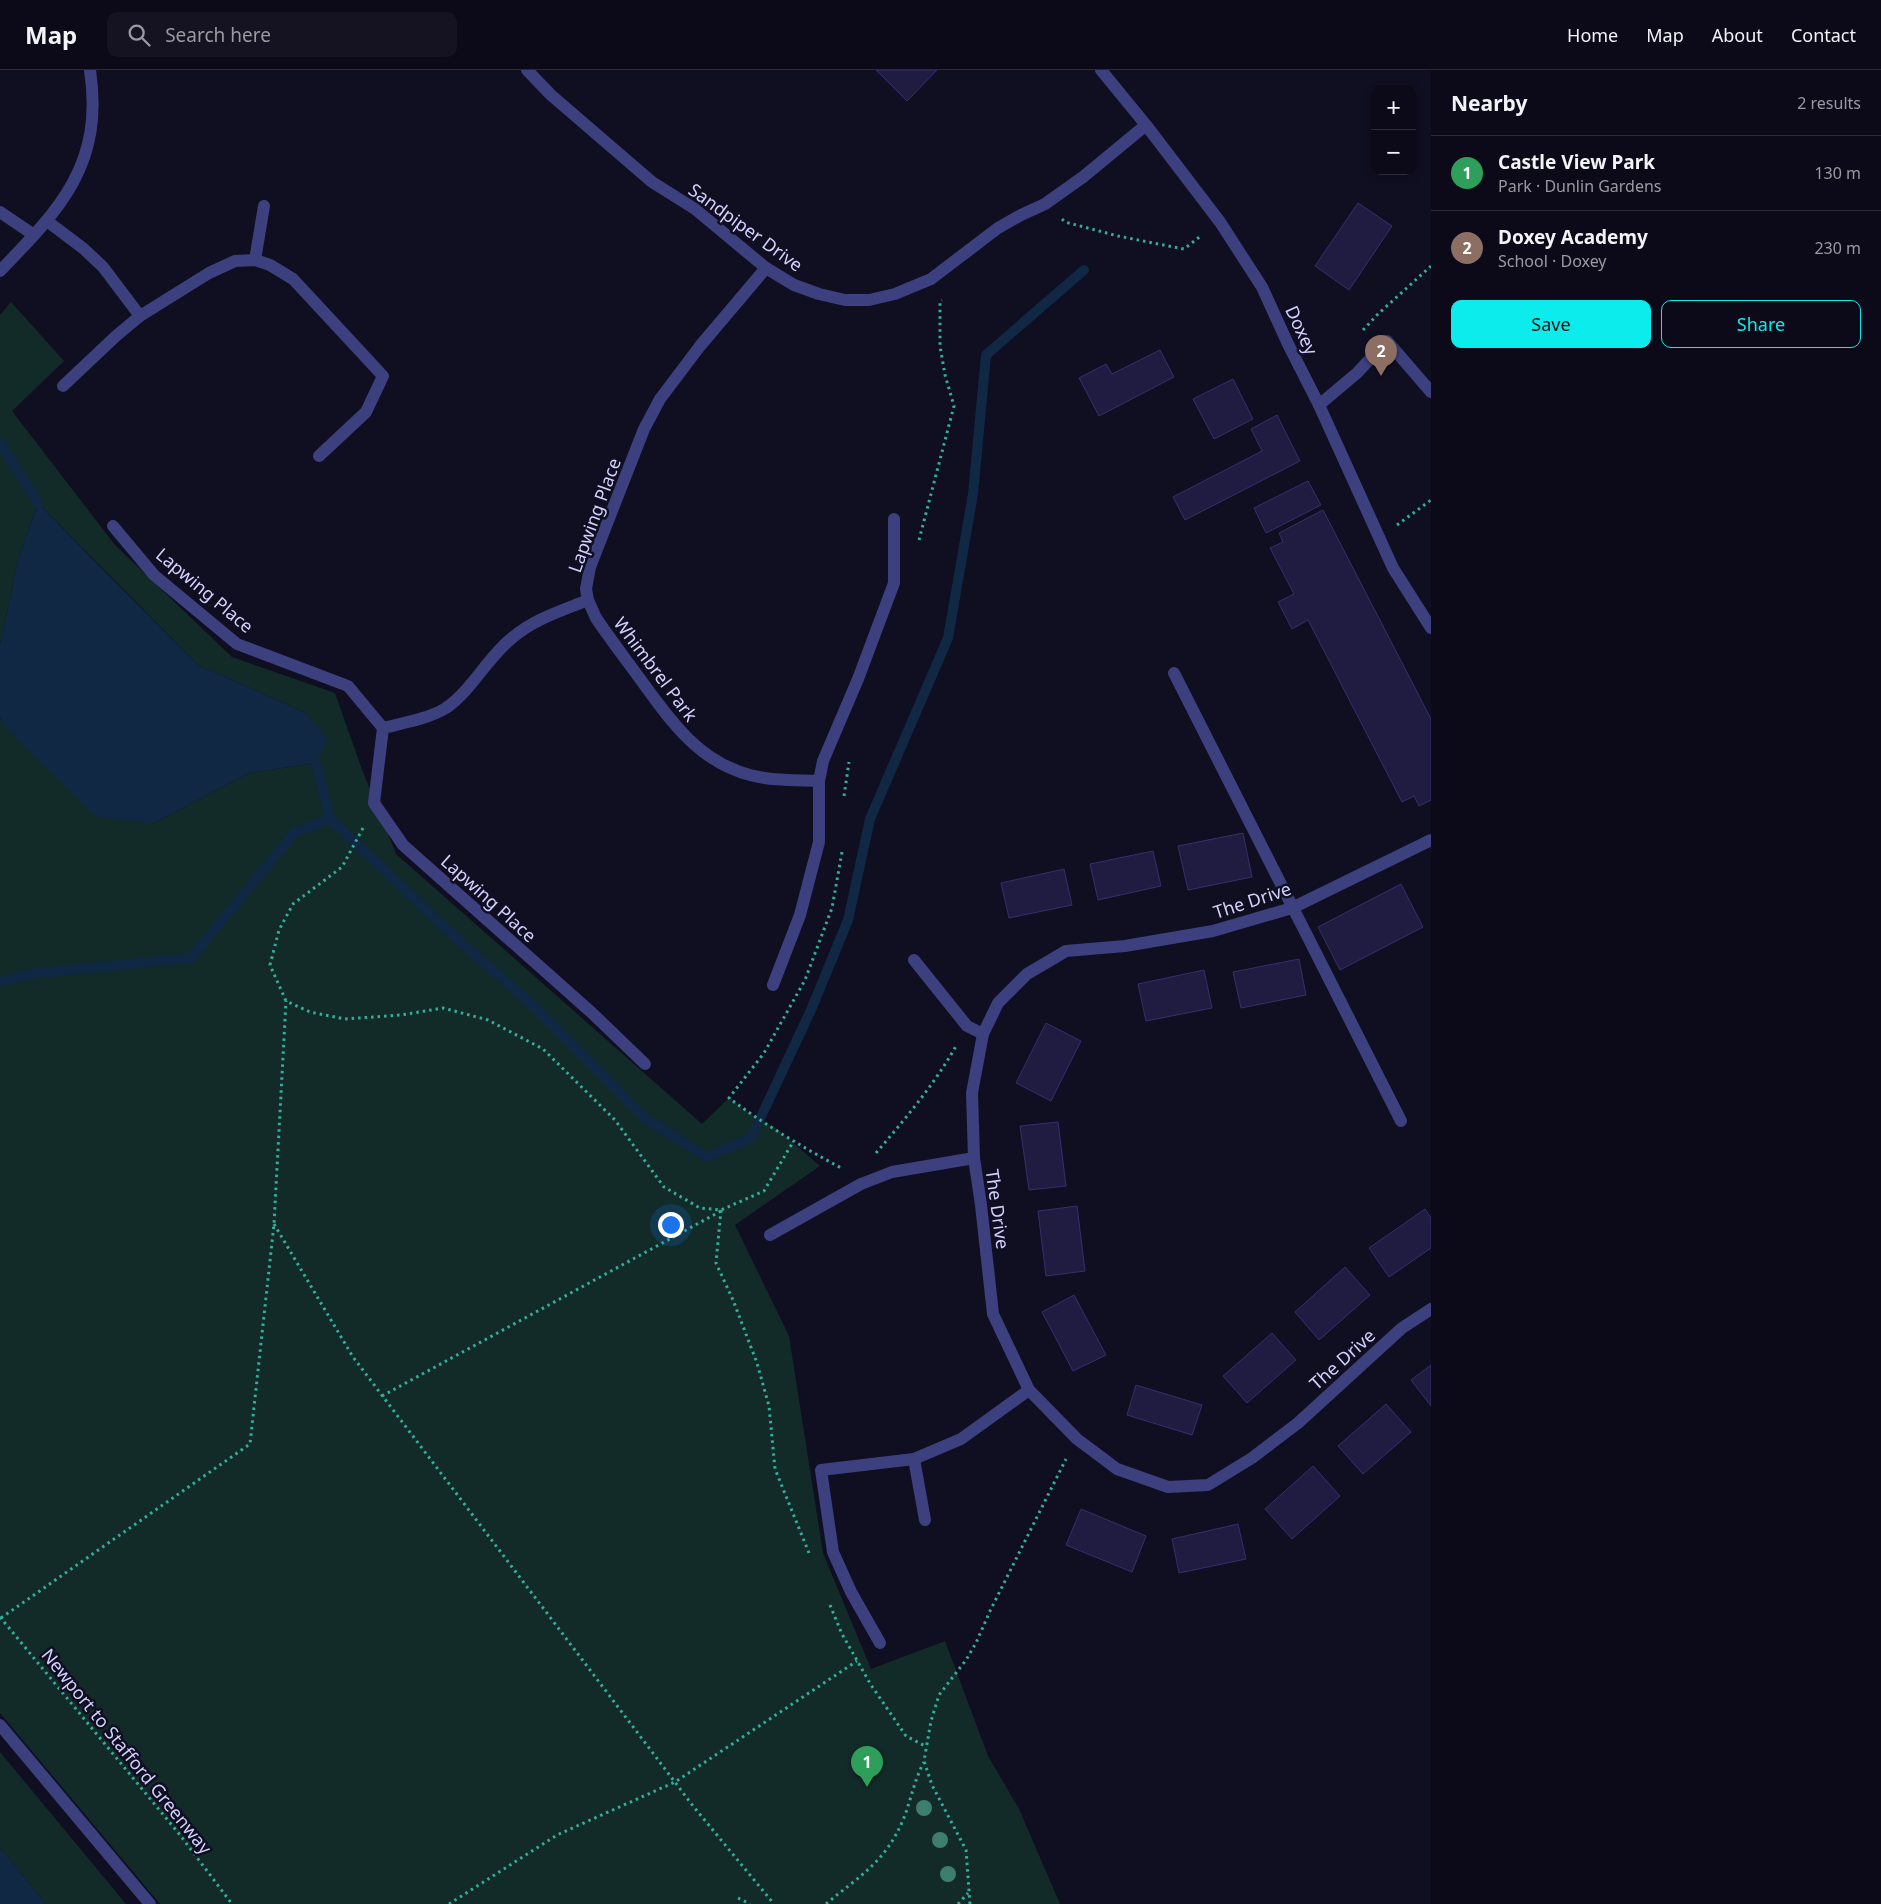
<!DOCTYPE html>
<html lang="en">
<head>
<meta charset="utf-8">
<style>
	:root { --surface:#0c0a19; --page:#151322; --text:#f1f3f6; --muted:#9a9aa2; --line:#2c2b38; --accent:#0ceced }
	body { margin:0; font-family:"Noto Sans",sans-serif; background:var(--page); color:var(--text) }
	.controls { position:absolute; right:15px; top:15px; display:grid; overflow:hidden; border-radius:10px; box-shadow:0 2px 8px #0003 }
	.controls button { width:45px; height:45px; display:grid; place-items:center; padding:0; border:0; border-bottom:1px solid var(--line); background:var(--surface); color:var(--text); font:25px sans-serif }
	.you { position:absolute; left:670px; top:1154px; width:18px; height:18px; margin:-12px; border:4px solid #fff; border-radius:50%; background:#1a73e8; box-shadow:0 0 0 8px #1a73e833 }
	.badge { display:grid; place-items:center; width:32px; height:32px; border-radius:50%; background:var(--accent); color:#fff; font-size:16px; font-weight:700 }
	.pin { position:absolute; translate:-50% -41px; filter:drop-shadow(0 1px 2px #0008) }
	.pin::after { content:''; position:absolute; top:26px; width:18px; height:15px; background:inherit; clip-path:polygon(0 0,100% 0,50% 100%) }
	.list { margin:0; padding:0; list-style:none }
	h2 { display:flex; justify-content:space-between; align-items:center; height:65px; margin:0; padding:0 20px; font-size:21px }
	h2 small { font-size:16px; font-weight:400; color:var(--muted) }
	.list li { display:grid; grid-template-columns:32px 1fr auto; gap:15px; align-items:center; box-sizing:border-box; height:75px; padding:0 20px; border-top:1px solid var(--line) }
	.list b { display:block; font-size:19px; white-space:nowrap }
	.list p { margin:0; font-size:16px; white-space:nowrap; color:var(--muted) }
	.list em { font-size:16px; font-style:normal; color:var(--muted) }
	.actions { display:flex; gap:10px; padding:15px 20px }
	.actions a { flex:1; padding:11px 0; border:1px solid var(--accent); border-radius:10px; text-align:center; font-size:18px; color:var(--accent) }
	.actions .main { background:var(--accent); color:#111 }
	.icon { flex:none; width:28px; height:28px; fill:none; stroke:currentColor; stroke-width:2; stroke-linecap:round; stroke-linejoin:round }
	.map { position:relative; flex:none; width:1431px; height:1834px; overflow:hidden }
	header { display:flex; align-items:center; gap:30px; box-sizing:border-box; height:70px; padding:0 25px; background:var(--surface); border-bottom:1px solid var(--line) }
	header strong { font-size:24px }
	nav { display:flex; gap:28px; margin-inline-start:auto; font-size:18px }
	.search { width:350px; height:45px; background:var(--page); display:flex; align-items:center; gap:12px; box-sizing:border-box; padding:0 18px; border-radius:10px; color:var(--muted); font-size:19px }
	main { display:flex }
	aside { flex:1; background:var(--surface) }
	.map>svg:first-child { display:block }
</style>
</head>
<body>
<header>
<strong>Map</strong>
<div class="search"><svg class="icon" aria-label="search" viewBox="0 0 24 24"><circle cx="10" cy="10" r="6"/><path d="M15 15l6 6"/></svg>Search here</div>
<nav><a>Home</a><a>Map</a><a>About</a><a>Contact</a></nav>
</header>
<main>
<div class="map">
<svg width="1431" height="1834" viewBox="0 0 1431 1834">
	<rect width="100%" height="100%" fill="#100e21"/>
	<!-- green -->
	<g fill="#122b28">
		<polygon points="11,232 64,291 12,341 115,475 232,587 335,623 361,697 396,784 702,1054 729,1028 750,1044 777,1059 820,1096 735,1155 789,1266 823,1483 871,1599 945,1571 988,1686 1019,1739 1060,1834 160,1834 0,1643 0,647 2,654 152,754 249,703 316,693 304,642 198,595 38,433 18,490 0,575 0,245"/>
		<polygon points="0,1682 126,1834 46,1834 0,1778"/>
	</g>
	<!-- water -->
	<g fill="#102844">
		<polygon points="38,433 124,521 198,595 304,642 328,669 316,693 249,703 152,754 95,746 2,654 0,647 0,575 18,490"/>
		<polygon points="0,1778 46,1834 0,1834"/>
	</g>
	<g fill="none" stroke-linecap="round" stroke-linejoin="round">
		<!-- stream -->
		<g stroke="#102844" stroke-width="10">
			<polyline points="0,373 38,433"/>
			<polyline points="316,693 330,749 460,872 529,932 646,1049 707,1087 751,1068 811,940 848,850 870,749 948,568 973,424 986,285 1084,200"/>
			<polyline points="0,912 30,904 191,888 295,762 330,749"/>
		</g>
	</g>
	<!-- building -->
	<g fill="#201c41" stroke="#352f6c">
		<polygon points="876,0 937,0 907,31"/>
		<polygon points="1358,133 1392,156 1349,220 1315,196"/>
		<polygon points="1160,280 1174,307 1099,346 1079,308 1106,294 1112,304"/>
		<polygon points="1233,309 1253,349 1214,369 1193,329"/>
		<polygon points="1277,345 1300,391 1185,450 1173,427 1262,381 1251,359"/>
		<polygon points="1308,411 1321,435 1266,463 1254,438"/>
		<polygon points="1323,440 1431,649 1431,730 1419,736 1414,726 1402,732 1308,550 1292,559 1278,532 1294,524 1270,478 1283,472 1279,463"/>
		<polygon points="1243,763 1252,807 1188,820 1178,776"/>
		<polygon points="1153,781 1161,816 1098,830 1090,794"/>
		<polygon points="1064,799 1072,835 1009,848 1001,813"/>
		<polygon points="1401,814 1423,857 1340,900 1318,857"/>
		<polygon points="1299,889 1306,925 1241,938 1233,902"/>
		<polygon points="1204,900 1212,938 1146,951 1138,914"/>
		<polygon points="1046,953 1081,971 1051,1031 1016,1013"/>
		<polygon points="1058,1052 1066,1116 1029,1120 1020,1056"/>
		<polygon points="1077,1136 1085,1201 1046,1206 1038,1141"/>
		<polygon points="1425,1139 1431,1148 1431,1178 1389,1207 1369,1178"/>
		<polygon points="1345,1197 1370,1225 1319,1270 1295,1242"/>
		<polygon points="1074,1225 1106,1285 1073,1301 1042,1242"/>
		<polygon points="1272,1263 1296,1290 1247,1333 1223,1306"/>
		<polygon points="1431,1295 1431,1336 1411,1310"/>
		<polygon points="1136,1315 1202,1335 1192,1365 1127,1345"/>
		<polygon points="1386,1334 1411,1362 1363,1404 1338,1376"/>
		<polygon points="1313,1396 1340,1426 1292,1469 1265,1439"/>
		<polygon points="1081,1439 1146,1466 1132,1502 1066,1475"/>
		<polygon points="1238,1454 1246,1489 1179,1503 1172,1469"/>
	</g>
	<g fill="none" stroke-linecap="round" stroke-linejoin="round">
		<!-- path -->
		<g stroke="#34ad9a" stroke-width="3" stroke-dasharray="2.5 4" stroke-linecap="butt">
			<polyline points="1062,149 1065,152 1118,166 1184,179 1202,165"/>
			<polyline points="1363,260 1378,244 1431,196"/>
			<polyline points="1397,455 1431,430"/>
			<polyline points="919,470 954,336 945,305 940,276 940,231 942,230"/>
			<polyline points="844,726 849,692"/>
			<polyline points="363,758 342,797 293,834 279,860 270,895 286,931 310,942 345,949 401,945 443,938 488,950 543,979 615,1050 664,1117 700,1138 721,1140 764,1121 793,1072"/>
			<path d="M842 782 832 838 805 910 764 983 729 1028C765 1055 804 1078 843 1099"/>
			<path d="M876 1083C905 1049 934 1015 956 976"/>
			<polyline points="721,1140 716,1193 733,1230 757,1293 769,1336 775,1399 809,1483"/>
			<polyline points="274,1154 353,1287 693,1736 774,1834"/>
			<polyline points="382,1326 721,1141"/>
			<polyline points="830,1535 842,1564 871,1615 906,1666 927,1677"/>
			<polyline points="0,1547 180,1765 232,1834"/>
			<polyline points="1,1548 250,1374 274,1154 286,931"/>
			<polyline points="738,1828 750,1834"/>
			<polyline points="449,1834 557,1765 675,1712 857,1591"/>
			<path d="M826 1834C859 1806 885 1793 903 1750 911 1731 914 1710 924 1692"/>
			<polyline points="958,1834 968,1823"/>
			<polyline points="970,1834 966,1780 932,1715 924,1691 931,1651 939,1625 966,1590 976,1573 990,1541 1066,1389"/>
		</g>
		<!-- minor -->
		<g stroke="#3c407e" stroke-width="12">
			<polyline points="527,0 551,25 652,112 695,139 766,198 794,215 819,224 845,230 869,230 895,224 931,209 998,158 1021,145 1045,134 1083,107 1146,55"/>
			<polyline points="1101,0 1146,55 1220,152 1262,217 1288,274 1319,335 1393,498 1431,558"/>
			<polyline points="0,142 34,165"/>
			<polyline points="47,151 84,179 103,197 140,246"/>
			<polyline points="255,190 264,136"/>
			<path d="M0 201C61 138 104 94 90 0"/>
			<polyline points="63,316 116,266 140,246 209,203 235,191 255,190 270,195 293,209 383,306 366,342 319,386"/>
			<polyline points="1319,335 1357,303 1387,271 1431,322"/>
			<polyline points="113,456 154,505 237,574 348,616 383,658 374,733 403,775 592,943 645,994"/>
			<path d="M588 530 596 548C611 570 627 591 643 613 672 653 700 692 750 705 772 711 796 710 819 711"/>
			<polyline points="1174,603 1401,1051"/>
			<path d="M383 658C403 653 428 649 446 638 472 620 487 588 512 568 534 549 561 541 588 530L586 519 590 497 644 359 660 329 700 276 766 198"/>
			<polyline points="1431,770 1292,838 1213,861 1125,876 1066,881 1027,904 998,933 983,964 972,1023 974,1088 981,1135 993,1244 1029,1320 1077,1369 1117,1399 1168,1417 1208,1415 1252,1388 1298,1353 1402,1258 1431,1239"/>
			<polyline points="914,890 967,956 983,964"/>
			<polyline points="773,915 800,845 819,772 819,711 823,691 858,609 894,513 894,449"/>
			<polyline points="770,1165 861,1114 892,1102 974,1088"/>
			<polyline points="914,1389 925,1450"/>
			<polyline points="880,1573 851,1522 833,1482 821,1400 914,1389 961,1369 1029,1320"/>
			<polyline points="0,1655 150,1834"/>
		</g>
	</g>
	<!-- trees -->
	<g fill="#3d7e6f">
		<circle cx="924" cy="1738" r="8"/>
		<circle cx="940" cy="1770" r="8"/>
		<circle cx="948" cy="1804" r="8"/>
	</g>
	<g text-anchor="middle" dominant-baseline="central" stroke-width="5" stroke-linejoin="round" paint-order="stroke">
		<!-- street labels -->
		<g font-size="18" fill="#d2d1fd" stroke="#100e21">
			<text transform="translate(746 157) rotate(36)">Sandpiper Drive</text>
			<text transform="translate(1302 260) rotate(65)">Doxey</text>
			<text transform="translate(594 445) rotate(-70)">Lapwing Place</text>
			<text transform="translate(205 520) rotate(40)">Lapwing Place</text>
			<text transform="translate(656 599) rotate(53)">Whimbrel Park</text>
			<text transform="translate(489 828) rotate(42)">Lapwing Place</text>
			<text transform="translate(1252 830) rotate(-18)">The Drive</text>
			<text transform="translate(998 1139) rotate(82)">The Drive</text>
			<text transform="translate(1342 1289) rotate(-42)">The Drive</text>
			<text transform="translate(127 1681) rotate(51)">Newport to Stafford Greenway</text>
		</g>
	</g>
</svg>
<div class="controls">
<button>+</button>
<button>−</button>
</div>
<div class="you"></div>
<div class="pin badge" style="left:867px;top:1717px;background:#2e9e5b">1</div>
<div class="pin badge" style="left:1381px;top:306px;background:#8d6e63">2</div>
</div>
<aside>
<h2>Nearby<small>2 results</small></h2>
<ul class="list">
<li><span class="badge" style="background:#2e9e5b">1</span><div><b>Castle View Park</b><p>Park · Dunlin Gardens</p></div><em>130 m</em></li>
<li><span class="badge" style="background:#8d6e63">2</span><div><b>Doxey Academy</b><p>School · Doxey</p></div><em>230 m</em></li>
</ul>
<div class="actions"><a class="main">Save</a><a>Share</a></div>
</aside>
</main>
</body>
</html>
